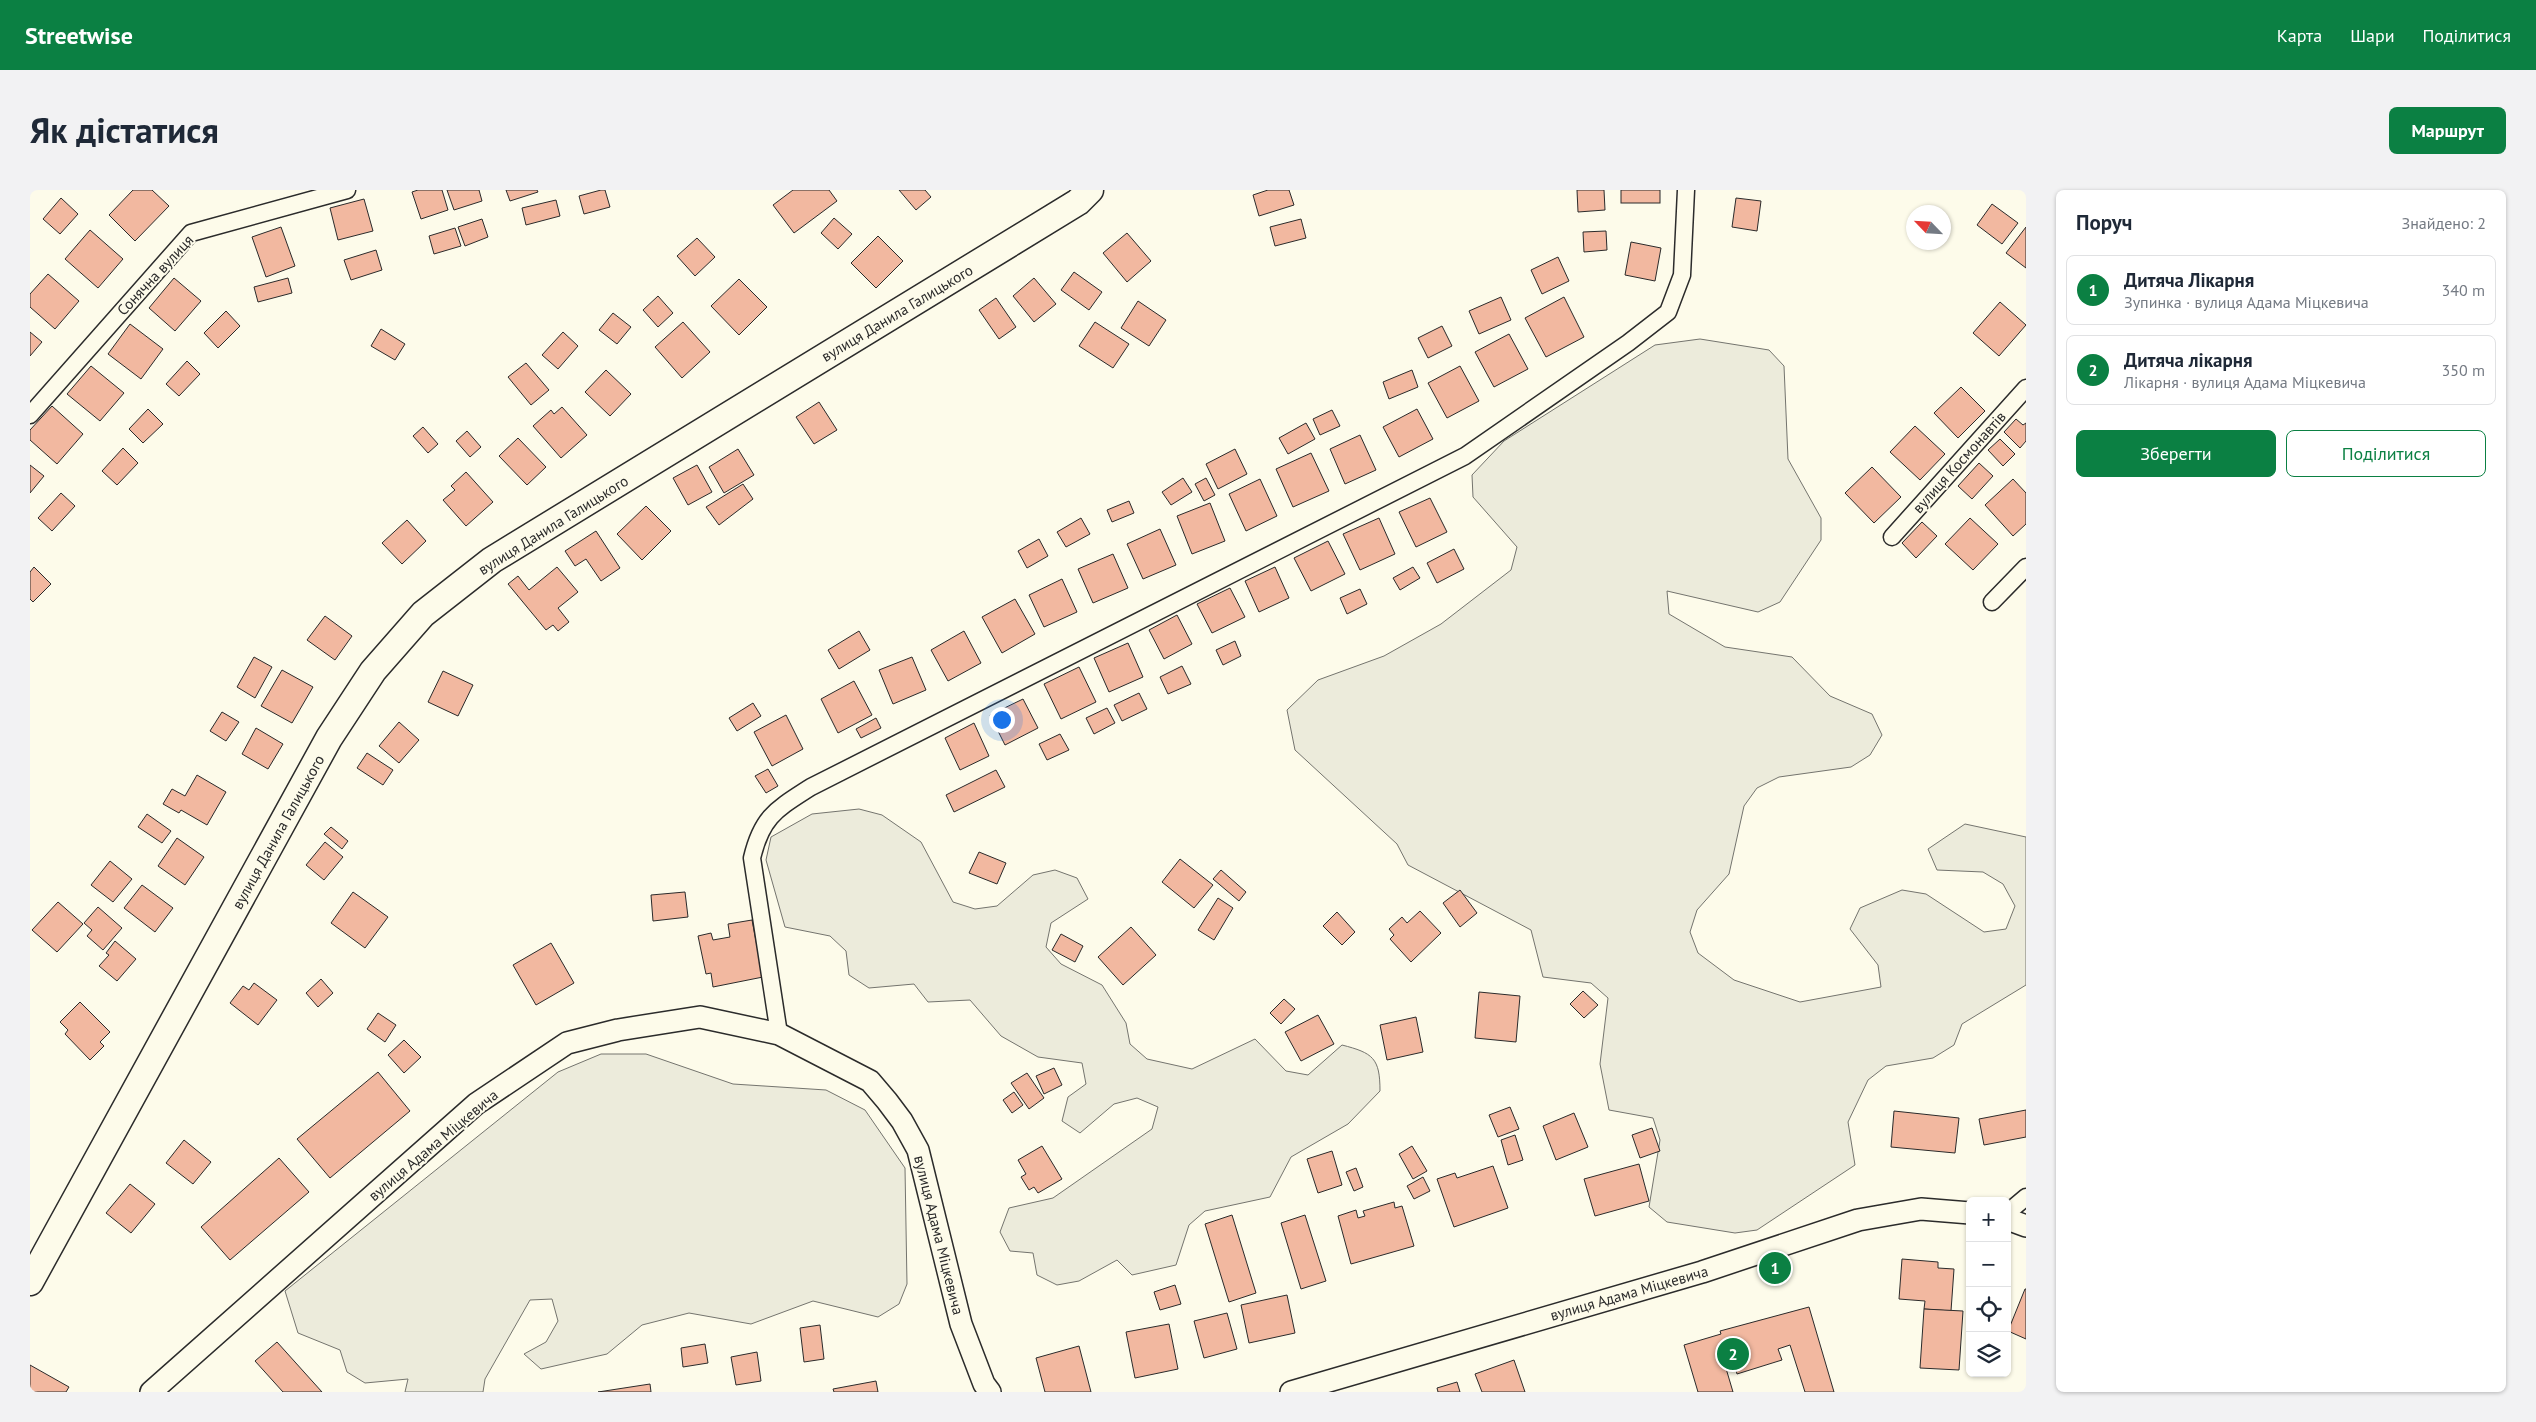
<!DOCTYPE html>
<html lang="uk">
<head>
<meta charset="utf-8">
<style>
	:root { --surface:#fff; --page:#f2f2f3; --text:#1f2937; --muted:#747a83; --line:#e0e1e3; --accent:#0b8043 }
	body { margin:0; font-family:"PT Sans",sans-serif; background:var(--page); color:var(--text) }
	.controls { position:absolute; right:15px; bottom:15px; display:grid; overflow:hidden; border-radius:8px; box-shadow:0 1px 4px #0004 }
	.controls button { width:45px; height:45px; display:grid; place-items:center; padding:0; border:0; border-bottom:1px solid var(--line); background:var(--surface); color:var(--text); font:25px sans-serif }
	.compass { position:absolute; left:1876px; top:15px; width:45px; height:45px; border-radius:50%; background:var(--surface); box-shadow:0 1px 4px #0004; rotate:295deg }
	.you { position:absolute; left:971px; top:529px; width:18px; height:18px; margin:-12px; border:4px solid #fff; border-radius:50%; background:#1a73e8; box-shadow:0 0 0 8px #1a73e833 }
	.badge { display:grid; place-items:center; width:32px; height:32px; border-radius:50%; background:var(--accent); color:#fff; font-size:16px; font-weight:700 }
	.pin { position:absolute; translate:-50% -50%; border:2px solid #fff; box-shadow:0 1px 5px #0006 }
	.list { margin:0; padding:0; list-style:none }
	h2 { display:flex; justify-content:space-between; align-items:center; height:65px; margin:0; padding:0 20px; font-size:21px }
	h2 small { font-size:16px; font-weight:400; color:var(--muted) }
	.list li { display:grid; grid-template-columns:32px 1fr auto; gap:15px; align-items:center; box-sizing:border-box; height:70px; margin:0 10px 10px; padding:0 10px; border:1px solid var(--line); border-radius:8px }
	.list b { display:block; font-size:19px; white-space:nowrap }
	.list p { margin:0; font-size:16px; white-space:nowrap; color:var(--muted) }
	.list em { font-size:16px; font-style:normal; color:var(--muted) }
	.actions { display:flex; gap:10px; padding:15px 20px }
	.actions a { flex:1; padding:11px 0; border:1px solid var(--accent); border-radius:8px; text-align:center; font-size:18px; color:var(--accent) }
	.actions .main { background:var(--accent); color:#fff }
	.icon { flex:none; width:28px; height:28px; fill:none; stroke:currentColor; stroke-width:2; stroke-linecap:round; stroke-linejoin:round }
	.map { position:relative; flex:none; width:1996px; height:1202px; overflow:hidden; border-radius:8px }
	header { display:flex; align-items:center; gap:30px; box-sizing:border-box; height:70px; padding:0 25px; background:var(--accent); color:#fff }
	header strong { font-size:24px }
	nav { display:flex; gap:28px; margin-inline-start:auto; font-size:18px }
	.intro { display:flex; align-items:center; justify-content:space-between; box-sizing:border-box; height:120px; padding:0 30px }
	h1 { margin:0; font-size:35px }
	.button { padding:12px 22px; border-radius:8px; background:var(--accent); color:#fff; font-size:18px; font-weight:700 }
	main { display:flex; gap:30px; padding:0 30px }
	aside { flex:1; background:var(--surface); border-radius:8px; box-shadow:0 1px 4px #0004 }
	.map>svg:first-child { display:block }
</style>
</head>
<body>
<header>
<strong>Streetwise</strong>
<nav><a>Карта</a><a>Шари</a><a>Поділитися</a></nav>
</header>
<div class="intro"><h1>Як дістатися</h1><a class="button">Маршрут</a></div>
<main>
<div class="map">
<svg width="1996" height="1202" viewBox="0 0 1996 1202">
	<rect width="100%" height="100%" fill="#fdfbea"/>
	<!-- green -->
	<g fill="#ecebdb" stroke="#74746e">
		<polygon points="1670,149 1739,160 1754,176 1758,269 1791,328 1791,350 1750,412 1728,422 1637,401 1639,424 1695,457 1762,467 1800,506 1842,524 1852,545 1840,565 1821,577 1749,587 1727,598 1714,616 1699,684 1667,720 1660,742 1668,763 1704,790 1770,812 1851,797 1848,775 1820,739 1830,718 1872,700 1896,704 1954,742 1976,739 1985,716 1973,694 1953,682 1907,680 1898,659 1935,634 1996,647 1996,795 1932,834 1924,855 1903,868 1856,876 1838,890 1818,932 1825,975 1727,1040 1705,1043 1637,1032 1619,1017 1630,950 1623,928 1579,920 1570,874 1578,808 1561,793 1513,787 1501,740 1378,675 1367,654 1265,560 1257,520 1288,490 1354,466 1411,434 1481,380 1487,357 1443,307 1442,285 1474,251 1625,155"/>
		<path d="M829 619 852 625 891 652 923 712 945 719 967 716 1003 685 1025 680 1047 688 1058 709 1021 733 1016 757 1031 774 1072 795 1096 833 1100 854 1117 869 1162 879 1225 849 1256 881 1278 885 1312 855C1343 863 1350 868 1350 901L1318 934 1261 967 1240 1007 1175 1021 1159 1035 1146 1075 1102 1085 1087 1070 1049 1091 1027 1095 1007 1085 1003 1063 980 1061 970 1042 979 1018 1023 1008 1122 939 1128 917 1107 908 1084 914 1050 943 1032 931 1038 907 1056 894 1052 873 1008 867 971 846 940 810 898 812 884 794 839 798 819 785 816 761 800 746 755 737 736 670 741 647 782 624Z"/>
		<polygon points="571,864 616,864 703,894 796,900 835,920 875,978 877,1094 869,1114 848,1127 783,1111 721,1134 659,1123 612,1135 577,1164 511,1179 494,1164 516,1152 528,1131 522,1109 500,1110 455,1189 453,1202 375,1202 378,1189 335,1193 317,1182 310,1160 268,1143 255,1101 528,882"/>
	</g>
	<!-- building -->
	<g fill="#f2b8a0" stroke="#2b2b2b">
		<polygon points="103,0 122,0 139,16 105,51 79,25"/>
		<polygon points="388,0 412,0 418,20 391,29 382,2"/>
		<polygon points="417,0 449,0 452,11 424,20"/>
		<polygon points="476,0 507,0 508,2 480,11"/>
		<polygon points="571,0 575,0 580,17 554,24 549,6"/>
		<polygon points="763,0 799,0 807,11 764,43 743,15"/>
		<polygon points="869,0 895,0 901,7 886,20"/>
		<polygon points="1238,0 1259,0 1264,15 1229,26 1223,5"/>
		<polygon points="1547,0 1574,0 1575,20 1548,22"/>
		<rect x="1591" y="0" width="39" height="13"/>
		<polygon points="31,8 48,24 30,44 13,29"/>
		<polygon points="1706,8 1731,11 1727,41 1702,37"/>
		<polygon points="334,9 343,41 308,50 300,18"/>
		<polygon points="526,10 530,26 496,35 492,18"/>
		<polygon points="1962,14 1988,33 1972,54 1947,35"/>
		<polygon points="804,28 822,44 808,59 791,43"/>
		<polygon points="452,29 458,47 435,56 428,37"/>
		<polygon points="1271,29 1276,48 1245,56 1240,37"/>
		<polygon points="251,37 265,76 236,87 222,47"/>
		<polygon points="1996,37 1996,78 1976,63"/>
		<polygon points="425,38 431,56 404,64 399,46"/>
		<polygon points="60,40 93,69 68,98 35,69"/>
		<polygon points="1576,41 1577,60 1554,62 1553,42"/>
		<polygon points="1097,43 1121,71 1097,92 1073,63"/>
		<polygon points="848,46 873,71 846,98 821,73"/>
		<polygon points="667,48 685,67 665,86 647,66"/>
		<polygon points="1601,52 1631,58 1625,91 1595,85"/>
		<polygon points="346,60 352,80 321,90 314,70"/>
		<polygon points="1528,67 1539,91 1512,104 1501,80"/>
		<polygon points="1044,82 1072,102 1059,120 1031,100"/>
		<polygon points="18,84 49,111 25,139 0,117 0,104"/>
		<polygon points="144,88 171,111 145,141 119,118"/>
		<polygon points="258,88 262,103 228,112 224,97"/>
		<polygon points="1004,88 1026,114 1004,132 983,106"/>
		<polygon points="709,89 737,117 709,145 681,116"/>
		<polygon points="628,106 643,123 628,137 613,120"/>
		<polygon points="1471,107 1481,130 1449,144 1439,121"/>
		<polygon points="1534,107 1554,147 1516,167 1495,128"/>
		<polygon points="966,108 986,137 969,149 949,120"/>
		<polygon points="1108,111 1136,130 1119,156 1091,138"/>
		<polygon points="1970,112 1996,135 1969,166 1943,143"/>
		<polygon points="196,121 210,136 188,158 174,143"/>
		<polygon points="583,123 601,137 587,154 569,140"/>
		<polygon points="653,132 680,162 652,188 625,157"/>
		<polygon points="1065,132 1099,154 1083,178 1049,156"/>
		<polygon points="100,134 133,159 111,189 78,164"/>
		<polygon points="1412,136 1422,156 1398,168 1388,148"/>
		<polygon points="351,139 375,154 365,170 341,156"/>
		<polygon points="0,142 12,152 0,166"/>
		<polygon points="533,142 548,156 528,179 512,165"/>
		<polygon points="1479,144 1498,179 1464,197 1445,162"/>
		<polygon points="157,171 170,184 149,206 136,194"/>
		<polygon points="496,173 519,200 501,215 478,187"/>
		<polygon points="61,176 94,203 70,231 37,204"/>
		<polygon points="1430,176 1449,211 1417,228 1398,193"/>
		<polygon points="576,180 601,204 580,226 555,202"/>
		<polygon points="1382,180 1388,197 1359,209 1353,192"/>
		<polygon points="1931,197 1955,221 1928,248 1904,223"/>
		<polygon points="789,212 807,240 784,254 766,227"/>
		<polygon points="22,216 53,244 27,274 0,250 0,240"/>
		<polygon points="532,217 557,245 531,268 503,236 521,220 524,224"/>
		<polygon points="118,219 133,234 113,253 99,239"/>
		<polygon points="1387,219 1403,249 1369,267 1353,237"/>
		<polygon points="1302,220 1310,236 1290,245 1283,229"/>
		<polygon points="1986,229 1993,235 1996,233 1996,251 1990,258 1974,242"/>
		<polygon points="1276,233 1285,249 1258,264 1249,248"/>
		<polygon points="1885,236 1915,264 1890,290 1860,262"/>
		<polygon points="393,237 408,254 398,263 383,246"/>
		<polygon points="437,241 451,257 440,267 426,251"/>
		<polygon points="1330,245 1346,280 1315,294 1300,259"/>
		<polygon points="488,248 516,277 497,295 469,266"/>
		<polygon points="1970,249 1985,264 1973,276 1958,260"/>
		<polygon points="93,258 108,273 87,295 72,281"/>
		<polygon points="708,259 724,285 694,303 679,277"/>
		<polygon points="1205,259 1217,284 1188,299 1176,274"/>
		<polygon points="1281,263 1299,301 1263,317 1246,279"/>
		<polygon points="1949,273 1963,286 1942,309 1928,296"/>
		<polygon points="0,275 14,286 0,303"/>
		<polygon points="667,275 682,302 658,315 643,288"/>
		<polygon points="1842,277 1871,307 1844,333 1815,303"/>
		<polygon points="436,282 463,312 436,336 413,310 425,300 421,296"/>
		<polygon points="1153,288 1162,302 1141,315 1132,302"/>
		<polygon points="1176,288 1185,305 1174,311 1165,294"/>
		<polygon points="1230,289 1247,326 1216,341 1199,304"/>
		<polygon points="1983,289 1996,303 1996,334 1983,346 1955,315"/>
		<polygon points="713,294 723,309 689,335 676,317"/>
		<polygon points="31,303 45,316 22,341 8,328"/>
		<polygon points="1400,308 1417,342 1386,357 1369,322"/>
		<polygon points="1099,311 1104,323 1082,332 1077,320"/>
		<polygon points="1180,313 1195,351 1162,364 1147,326"/>
		<polygon points="616,316 641,341 612,370 587,344"/>
		<polygon points="1051,328 1060,344 1036,357 1027,342"/>
		<polygon points="1349,328 1365,364 1330,380 1313,344"/>
		<polygon points="1940,328 1968,354 1943,380 1915,354"/>
		<polygon points="377,330 396,351 372,374 352,353"/>
		<polygon points="1892,332 1907,346 1886,368 1872,353"/>
		<polygon points="1130,339 1146,375 1113,389 1097,354"/>
		<polygon points="566,341 590,378 571,391 556,369 545,376 535,361"/>
		<polygon points="1009,349 1018,366 997,378 988,361"/>
		<polygon points="1298,351 1315,384 1281,401 1264,368"/>
		<polygon points="1424,359 1434,379 1407,393 1397,373"/>
		<polygon points="1083,364 1098,398 1063,413 1048,379"/>
		<polygon points="4,377 21,394 3,412 0,409 0,382"/>
		<polygon points="527,377 548,402 528,418 539,432 528,441 523,435 516,440 478,394 488,386 499,400"/>
		<polygon points="1245,377 1259,408 1229,422 1215,391"/>
		<polygon points="1383,377 1390,388 1370,400 1363,388"/>
		<polygon points="1032,389 1047,422 1014,437 999,405"/>
		<polygon points="1200,398 1215,427 1182,443 1167,414"/>
		<polygon points="1330,399 1337,414 1317,424 1310,408"/>
		<polygon points="985,409 1005,444 972,463 952,427"/>
		<polygon points="1147,425 1162,454 1134,469 1119,440"/>
		<polygon points="295,426 322,446 305,470 277,450"/>
		<polygon points="829,441 840,460 809,479 798,460"/>
		<polygon points="934,441 951,473 918,491 901,460"/>
		<polygon points="1205,451 1211,466 1193,475 1186,460"/>
		<polygon points="1098,453 1113,487 1079,502 1064,468"/>
		<polygon points="224,467 242,477 225,508 207,497"/>
		<polygon points="882,467 896,500 863,514 849,480"/>
		<polygon points="1152,476 1161,494 1138,504 1130,487"/>
		<polygon points="1049,477 1066,512 1031,529 1014,494"/>
		<polygon points="252,480 283,497 262,533 231,516"/>
		<polygon points="413,481 443,495 428,526 398,512"/>
		<polygon points="824,491 842,525 808,543 791,509"/>
		<polygon points="1109,503 1117,519 1092,531 1084,515"/>
		<polygon points="993,509 1008,538 975,555 960,525"/>
		<polygon points="723,513 731,526 707,541 699,528"/>
		<polygon points="1077,518 1085,533 1064,544 1056,528"/>
		<polygon points="192,522 209,532 196,551 180,541"/>
		<polygon points="756,525 773,559 742,576 724,542"/>
		<polygon points="846,528 851,538 831,548 826,539"/>
		<polygon points="369,532 389,550 369,573 349,556"/>
		<polygon points="944,533 959,566 930,580 915,548"/>
		<polygon points="226,538 253,554 238,579 212,564"/>
		<polygon points="1030,544 1039,560 1017,570 1009,554"/>
		<polygon points="337,563 363,580 353,595 327,578"/>
		<polygon points="738,579 748,596 736,603 725,586"/>
		<polygon points="966,580 975,597 924,622 916,605"/>
		<polygon points="167,585 196,602 177,635 151,620 149,623 133,614 142,599 155,606"/>
		<polygon points="117,624 141,641 132,653 108,637"/>
		<polygon points="301,637 318,651 312,659 294,644"/>
		<polygon points="147,648 174,667 155,695 128,676"/>
		<polygon points="295,652 313,667 294,690 276,675"/>
		<polygon points="949,662 976,673 967,694 939,683"/>
		<polygon points="1150,669 1183,695 1164,718 1132,692"/>
		<polygon points="80,671 102,689 83,712 61,695"/>
		<polygon points="1191,680 1216,702 1209,711 1183,689"/>
		<polygon points="112,695 143,718 125,742 94,718"/>
		<polygon points="1430,700 1447,723 1430,737 1413,713"/>
		<polygon points="323,702 358,727 335,758 301,733"/>
		<polygon points="655,702 658,727 623,731 621,705"/>
		<polygon points="1188,708 1203,718 1184,750 1168,740"/>
		<polygon points="28,712 53,734 27,762 2,740"/>
		<polygon points="68,717 92,738 73,760 57,746 62,740 54,733"/>
		<polygon points="1390,721 1411,743 1381,772 1360,749 1364,745 1359,739 1372,727 1377,733"/>
		<polygon points="1307,722 1325,742 1312,755 1293,736"/>
		<polygon points="722,730 733,787 683,797 681,783 676,784 668,746 681,743 683,750 700,747 698,734"/>
		<polygon points="1101,737 1126,765 1093,795 1068,767"/>
		<polygon points="1031,744 1053,756 1045,772 1022,760"/>
		<polygon points="85,751 106,769 87,791 69,776 79,765 76,763"/>
		<polygon points="521,753 544,793 506,815 483,775"/>
		<polygon points="291,789 303,803 288,817 276,803"/>
		<polygon points="224,793 247,810 228,835 200,813 213,796 219,800"/>
		<polygon points="1553,801 1568,815 1554,828 1540,814"/>
		<polygon points="1449,802 1490,806 1486,852 1445,848"/>
		<polygon points="1254,809 1265,819 1251,834 1240,823"/>
		<polygon points="50,812 80,842 70,852 74,856 60,870 35,844 38,840 30,832"/>
		<polygon points="348,823 366,835 355,852 337,839"/>
		<polygon points="1288,825 1304,854 1271,871 1255,842"/>
		<polygon points="1386,827 1393,862 1357,870 1350,835"/>
		<polygon points="374,850 391,867 374,883 358,865"/>
		<polygon points="1024,878 1032,895 1014,904 1006,886"/>
		<polygon points="348,882 380,921 300,988 267,949"/>
		<polygon points="997,883 1014,908 999,919 981,893"/>
		<polygon points="984,902 993,915 982,923 973,910"/>
		<polygon points="1480,917 1489,939 1468,947 1459,925"/>
		<polygon points="1996,920 1996,947 1954,955 1949,929"/>
		<polygon points="1864,921 1929,928 1925,963 1861,957"/>
		<polygon points="1544,923 1558,957 1526,970 1513,936"/>
		<polygon points="1622,938 1630,961 1610,968 1602,945"/>
		<polygon points="1485,945 1493,970 1478,975 1471,950"/>
		<polygon points="154,950 181,972 163,994 136,973"/>
		<polygon points="1012,956 1032,989 1008,1003 1004,997 999,1000 991,987 996,984 988,970"/>
		<polygon points="1382,956 1397,981 1383,989 1369,964"/>
		<polygon points="1302,961 1312,995 1288,1003 1277,969"/>
		<polygon points="249,968 279,1002 200,1070 171,1037"/>
		<polygon points="1609,974 1619,1011 1565,1026 1554,989"/>
		<polygon points="1463,976 1478,1018 1424,1037 1407,989 1425,983 1427,988"/>
		<polygon points="1326,978 1333,997 1324,1001 1316,982"/>
		<polygon points="1393,987 1400,1001 1384,1009 1377,996"/>
		<polygon points="100,994 125,1014 101,1043 76,1023"/>
		<polygon points="1364,1012 1365,1018 1372,1016 1384,1056 1321,1074 1308,1026 1326,1020 1328,1028 1335,1026 1333,1021"/>
		<polygon points="1202,1025 1226,1103 1199,1112 1175,1034"/>
		<polygon points="1275,1025 1296,1091 1271,1099 1251,1033"/>
		<polygon points="1872,1069 1908,1072 1908,1078 1924,1079 1921,1121 1894,1119 1895,1111 1869,1109"/>
		<polygon points="1145,1095 1151,1114 1130,1120 1124,1102"/>
		<polygon points="1995,1099 1996,1099 1996,1149 1978,1141"/>
		<polygon points="1257,1105 1265,1143 1219,1153 1211,1115"/>
		<polygon points="1779,1117 1804,1202 1775,1202 1760,1155 1748,1159 1752,1170 1707,1184 1704,1172 1695,1175 1703,1202 1668,1202 1654,1155 1691,1144 1690,1141"/>
		<polygon points="1894,1119 1933,1121 1929,1180 1890,1178"/>
		<polygon points="1197,1123 1207,1159 1174,1168 1164,1131"/>
		<polygon points="1139,1134 1148,1179 1105,1188 1096,1142"/>
		<polygon points="790,1135 794,1169 774,1172 770,1138"/>
		<polygon points="247,1152 292,1202 253,1202 225,1171"/>
		<polygon points="675,1154 678,1173 653,1177 651,1158"/>
		<polygon points="1049,1156 1061,1202 1015,1202 1006,1168"/>
		<polygon points="727,1162 731,1191 706,1195 701,1167"/>
		<polygon points="1484,1170 1495,1202 1452,1202 1445,1184"/>
		<polygon points="0,1175 39,1197 36,1202 0,1202"/>
		<polygon points="846,1191 848,1202 804,1202 803,1199"/>
		<polygon points="1427,1192 1430,1202 1408,1202 1407,1198"/>
		<polygon points="620,1194 621,1202 568,1202"/>
	</g>
	<g fill="none" stroke-linecap="round" stroke-linejoin="round">
		<defs>
			<g id="minor">
				<polyline points="0,225 161,43 317,0"/>
				<polyline points="1862,347 1996,198"/>
				<polyline points="1962,412 1996,377"/>
				<path d="M749 844 722 668C732 626 747 619 781 597L1435 266 1598 153 1638 122 1652 85 1656 0"/>
				<polyline points="1977,1023 1996,1007"/>
			</g>
			<g id="tertiary">
				<polyline points="1977,1029 1996,1036"/>
				<polyline points="121,1202 446,914 537,853 588,840 670,827 749,844 840,891 857,911 872,931 888,960 931,1134 954,1194 960,1202"/>
				<polyline points="1261,1202 1672,1082 1828,1030 1891,1019 1940,1023"/>
			</g>
			<polyline id="primary" points="0,1092 299,548 343,481 393,424 462,370 1048,12 1060,0"/>
		</defs>
		<!-- minor casing -->
		<use href="#minor" stroke="#2b2b2b" stroke-width="19"/>
		<!-- tertiary casing -->
		<use href="#tertiary" stroke="#2b2b2b" stroke-width="24"/>
		<!-- primary casing -->
		<use href="#primary" stroke="#2b2b2b" stroke-width="29"/>
		<!-- minor -->
		<use href="#minor" stroke="#fdfbea" stroke-width="16"/>
		<!-- tertiary -->
		<use href="#tertiary" stroke="#fdfbea" stroke-width="21"/>
		<!-- primary -->
		<use href="#primary" stroke="#fdfbea" stroke-width="26"/>
	</g>
	<g text-anchor="middle" dominant-baseline="central" stroke-width="4" stroke-linejoin="round" paint-order="stroke">
		<!-- street labels -->
		<g font-size="15" fill="#2b2b2b" stroke="#fdfbea">
			<text transform="translate(125 85) rotate(-47)">Сонячна вулиця</text>
			<text transform="translate(867 123) rotate(-31)">вулиця Данила Галицького</text>
			<text transform="translate(1929 272) rotate(-48)">вулиця Космонавтів</text>
			<text transform="translate(523 335) rotate(-32)">вулиця Данила Галицького</text>
			<text transform="translate(248 642) rotate(-61)">вулиця Данила Галицького</text>
			<text transform="translate(403 955) rotate(-40)">вулиця Адама Міцкевича</text>
			<text transform="translate(909 1045) rotate(76)">вулиця Адама Міцкевича</text>
			<text transform="translate(1599 1103) rotate(-16)">вулиця Адама Міцкевича</text>
		</g>
	</g>
</svg>
<div class="controls">
<button>+</button>
<button>−</button>
<button><svg class="icon" aria-label="locate" viewBox="0 0 24 24"><circle cx="12" cy="12" r="6"/><path d="M12 2v4M12 18v4M2 12h4M18 12h4"/></svg></button>
<button><svg class="icon" aria-label="layers" viewBox="0 0 24 24"><path d="M12 4l9 5-9 5-9-5zM3 14l9 5 9-5"/></svg></button>
</div>
<svg class="compass" viewBox="-18 -18 36 36"><path d="M0-13l5 13h-10z" fill="#e53935"/><path d="M0 13l5-13h-10z" fill="#747a83"/></svg>
<div class="you"></div>
<div class="pin badge" style="left:1745px;top:1078px">1</div>
<div class="pin badge" style="left:1703px;top:1164px">2</div>
</div>
<aside>
<h2>Поруч<small>Знайдено: 2</small></h2>
<ul class="list">
<li><span class="badge">1</span><div><b>Дитяча Лікарня</b><p>Зупинка · вулиця Адама Міцкевича</p></div><em>340 m</em></li>
<li><span class="badge">2</span><div><b>Дитяча лікарня</b><p>Лікарня · вулиця Адама Міцкевича</p></div><em>350 m</em></li>
</ul>
<div class="actions"><a class="main">Зберегти</a><a>Поділитися</a></div>
</aside>
</main>
</body>
</html>
